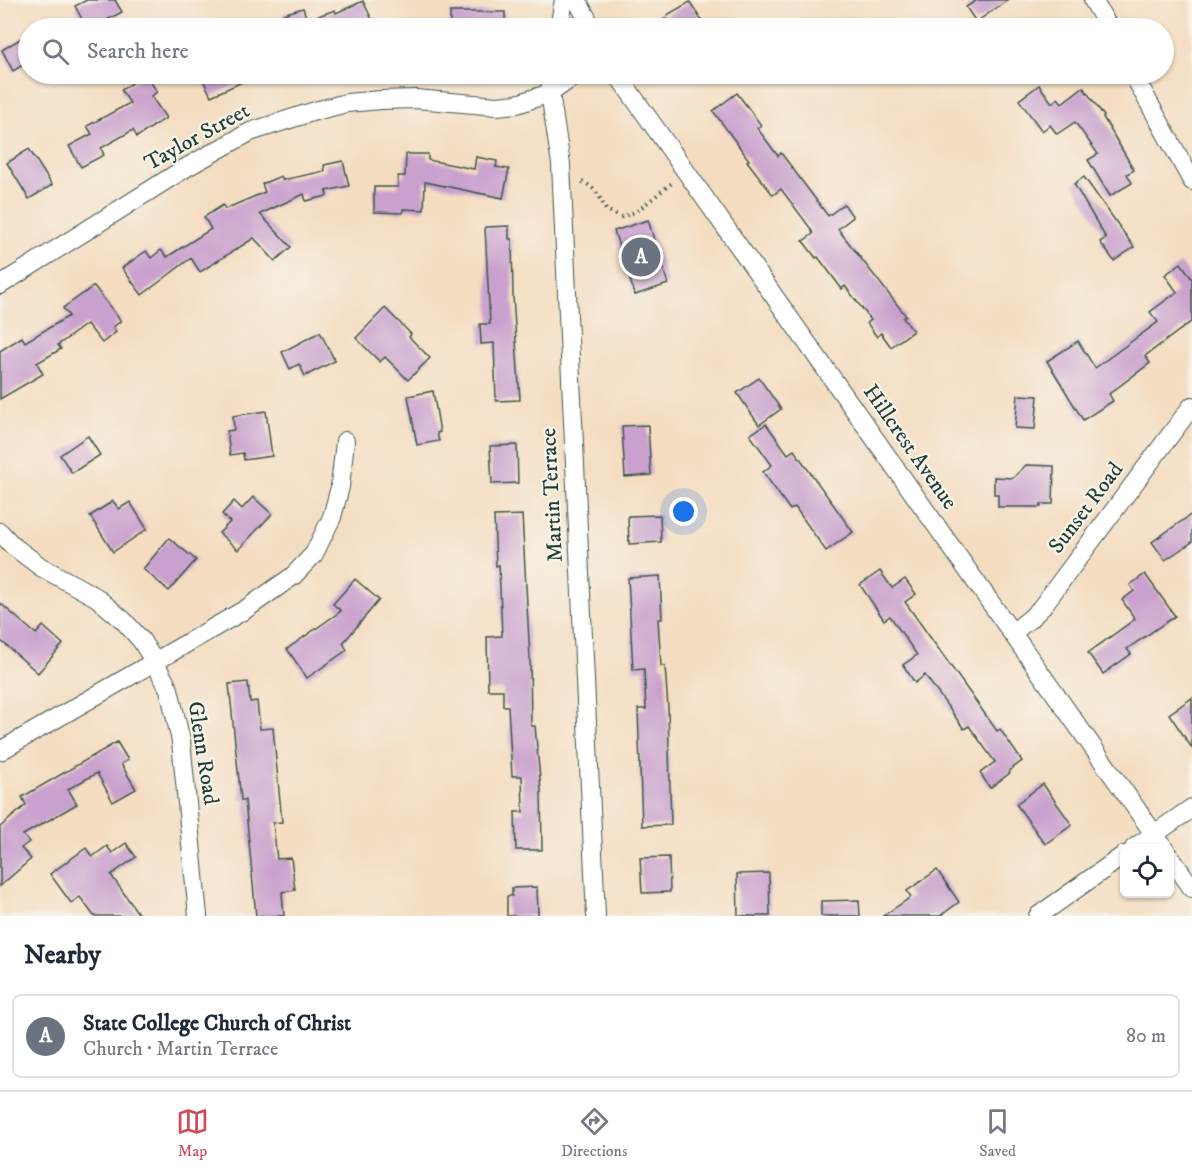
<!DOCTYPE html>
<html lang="en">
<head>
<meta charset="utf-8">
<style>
	:root { --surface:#fff; --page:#f6f6f7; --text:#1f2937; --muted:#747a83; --line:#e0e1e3; --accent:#d1495b }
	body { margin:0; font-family:"IM FELL DW Pica",serif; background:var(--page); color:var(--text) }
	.controls { position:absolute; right:18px; bottom:18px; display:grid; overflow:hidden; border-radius:9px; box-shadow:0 2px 4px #0004 }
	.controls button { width:54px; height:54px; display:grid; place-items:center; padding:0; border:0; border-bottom:2px solid var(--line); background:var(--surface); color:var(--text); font:30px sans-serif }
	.you { position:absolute; left:684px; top:512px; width:21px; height:21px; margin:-15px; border:4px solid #fff; border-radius:50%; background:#1a73e8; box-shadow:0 0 0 9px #1a73e833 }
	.badge { display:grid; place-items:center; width:39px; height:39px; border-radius:50%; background:var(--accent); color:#fff; font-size:20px; font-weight:700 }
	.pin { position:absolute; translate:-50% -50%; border:3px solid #fff; box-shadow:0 2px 6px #0006 }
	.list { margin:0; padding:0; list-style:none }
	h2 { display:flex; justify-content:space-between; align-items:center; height:78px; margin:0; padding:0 24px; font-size:26px }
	h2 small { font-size:20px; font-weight:400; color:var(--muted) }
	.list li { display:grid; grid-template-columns:39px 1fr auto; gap:18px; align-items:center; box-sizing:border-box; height:84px; margin:0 12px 12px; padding:0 12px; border:2px solid var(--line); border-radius:9px }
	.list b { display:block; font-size:22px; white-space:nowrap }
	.list p { margin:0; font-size:20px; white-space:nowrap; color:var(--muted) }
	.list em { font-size:20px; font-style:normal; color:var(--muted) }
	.icon { flex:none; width:33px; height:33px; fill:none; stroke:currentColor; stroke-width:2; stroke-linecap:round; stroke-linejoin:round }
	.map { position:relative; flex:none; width:1192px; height:916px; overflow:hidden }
	.search { position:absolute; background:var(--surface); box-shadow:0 2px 4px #0004; left:18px; right:18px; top:18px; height:66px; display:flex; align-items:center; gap:15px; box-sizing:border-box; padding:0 21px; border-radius:33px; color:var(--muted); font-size:22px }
	.sheet { height:174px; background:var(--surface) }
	nav { display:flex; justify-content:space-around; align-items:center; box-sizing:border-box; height:84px; border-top:2px solid var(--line); background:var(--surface); font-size:16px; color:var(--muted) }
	nav a { display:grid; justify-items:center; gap:3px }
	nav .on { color:var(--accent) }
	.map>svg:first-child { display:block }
</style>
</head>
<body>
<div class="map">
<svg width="1192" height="916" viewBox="0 0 1192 916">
	<rect width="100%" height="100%" fill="#f7f3e8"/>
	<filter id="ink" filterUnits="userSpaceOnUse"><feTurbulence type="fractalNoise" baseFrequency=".0167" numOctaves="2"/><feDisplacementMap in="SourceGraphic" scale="12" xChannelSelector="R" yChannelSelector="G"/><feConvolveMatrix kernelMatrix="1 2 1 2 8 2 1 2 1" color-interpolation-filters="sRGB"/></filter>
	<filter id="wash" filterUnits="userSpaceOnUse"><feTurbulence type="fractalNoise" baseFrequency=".008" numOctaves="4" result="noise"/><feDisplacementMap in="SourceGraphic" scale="24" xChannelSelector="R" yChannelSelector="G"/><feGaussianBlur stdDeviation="1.35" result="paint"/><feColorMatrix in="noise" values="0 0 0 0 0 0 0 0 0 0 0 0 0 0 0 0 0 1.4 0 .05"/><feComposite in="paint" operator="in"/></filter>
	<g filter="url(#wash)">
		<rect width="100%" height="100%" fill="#f4ddc1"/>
		<g id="blocks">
			<!-- building -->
			<g fill="#c9a1ce">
				<polygon points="87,0 115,0 122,12 92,28 87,28 75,6"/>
				<polygon points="977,0 1008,0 976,22 966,7"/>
				<polygon points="363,1 376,28 287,28 283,14 303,8 307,20 335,10 336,13"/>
				<polygon points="690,2 706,28 649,28 668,17 667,15"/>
				<rect x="450" y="12" width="55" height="16"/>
				<polygon points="28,34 28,62 13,71 2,50"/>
				<polygon points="146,74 157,92 151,96 166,118 137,137 133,130 101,148 104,155 81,167 69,146 92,134 87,126 130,103 121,90"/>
				<polygon points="200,74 260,74 211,96"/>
				<polygon points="1039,85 1052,103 1058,98 1062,103 1083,87 1104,116 1103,117 1134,170 1127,174 1132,183 1110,196 1088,160 1098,154 1075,122 1057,134 1050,125 1042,131 1019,100"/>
				<polygon points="737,93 761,125 757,128 778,156 781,153 828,216 844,204 853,217 838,229 906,316 903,318 913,331 891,347 881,333 877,337 867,323 871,320 845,286 842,289 818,257 816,258 803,241 813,234 811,229 781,189 773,195 747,161 749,160 713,111"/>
				<polygon points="29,149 52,185 29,199 7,163"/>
				<polygon points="406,154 428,154 428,160 474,169 476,157 497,161 496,167 509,169 503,198 425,182 424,210 403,209 403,213 374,212 374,187 398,187 398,176 405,176"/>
				<polygon points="343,161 349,186 326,191 327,196 306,201 304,194 260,214 291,247 275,261 254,238 200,272 191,258 142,295 122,268 146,251 151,258 161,250 167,257 211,229 204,217 223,205 225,209 265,192 262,184 281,176 283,180 325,171 324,165"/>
				<polygon points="1084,177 1134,247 1114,261 1100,242 1106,238 1074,184"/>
				<polygon points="648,220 668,284 635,295 614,231"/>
				<polygon points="509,226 509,239 512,239 513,296 520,400 496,401 494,343 481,344 480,324 490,324 485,227"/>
				<polygon points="1181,263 1192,279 1192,321 1145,356 1150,363 1109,394 1113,401 1083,420 1047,361 1078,341 1095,368 1158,322 1150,312 1177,292 1165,275"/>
				<polygon points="94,286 121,321 113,327 116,332 102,343 87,324 58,345 61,349 37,363 43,374 0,399 0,351 22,337 25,342 69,316 63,308"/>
				<polygon points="385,308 411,334 409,337 430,358 408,380 385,357 380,362 356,338"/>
				<polygon points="320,332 335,361 305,376 299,364 290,369 282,352"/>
				<polygon points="759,378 781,409 759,425 737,393"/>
				<polygon points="433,391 440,432 437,433 439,441 417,445 408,396"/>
				<polygon points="1018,395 1038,396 1035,429 1015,428"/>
				<polygon points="266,411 272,456 244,460 243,453 230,455 227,431 234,430 233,416"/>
				<polygon points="766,424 788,454 794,450 853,532 826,551 795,507 790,510 763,472 772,465 750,435"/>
				<polygon points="648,425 651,475 625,477 622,426"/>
				<polygon points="88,436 100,455 72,473 60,455"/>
				<polygon points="517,445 518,483 492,484 490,446"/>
				<polygon points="1026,465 1054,466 1053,504 1041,504 1041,507 998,507 998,494 994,494 994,477 1013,478"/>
				<polygon points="253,497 272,514 238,550 219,533 230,522 222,514 234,501 242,509"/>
				<polygon points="113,501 119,509 130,502 147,529 113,552 90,516"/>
				<polygon points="1192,514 1192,542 1165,560 1152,542"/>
				<polygon points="522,515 530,658 531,726 535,726 541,790 542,850 516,850 515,812 523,812 522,776 512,776 508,706 503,706 503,690 488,690 487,637 502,636 499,565 496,566 494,516"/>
				<polygon points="660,515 661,542 629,544 628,516"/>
				<polygon points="169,538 196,560 169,591 143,569"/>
				<polygon points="880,571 892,588 905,579 916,594 905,602 997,731 1000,729 1022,761 1009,771 1010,773 990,788 980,773 995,762 969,726 964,729 925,675 915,683 903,665 917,655 890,616 884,620 860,585"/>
				<polygon points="1145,574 1175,616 1127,649 1131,654 1103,674 1088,653 1135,619 1122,600 1134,591 1130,585"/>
				<polygon points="660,576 662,619 658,619 661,666 665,666 668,708 671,825 642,826 638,709 646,709 644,669 633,670 628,578"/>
				<polygon points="355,579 379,600 343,643 347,650 307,678 287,649 341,611 333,604"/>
				<polygon points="0,603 36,634 43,626 63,644 38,673 0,640"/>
				<polygon points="248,682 250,702 257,701 260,729 273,728 282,822 273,823 277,859 291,858 295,890 282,892 284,916 256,916 245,800 241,800 229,684"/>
				<polygon points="1192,698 1192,748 1169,714"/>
				<polygon points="117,742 128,760 121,764 136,789 113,802 97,773 68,789 77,804 23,835 29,842 21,848 31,859 0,886 0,827 26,805 22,797"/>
				<polygon points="1043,784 1072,825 1045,844 1016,804"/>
				<polygon points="126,843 136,857 111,875 140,916 94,916 80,897 71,903 50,874 86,848 92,857 107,846 112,853"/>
				<polygon points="669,857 670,892 642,893 640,858"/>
				<polygon points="937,870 959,902 940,916 883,916 911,897 907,891"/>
				<polygon points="769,873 770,916 738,916 737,874"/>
				<polygon points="537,887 538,916 507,916 507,896 512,896 512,888"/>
				<polygon points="859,900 860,916 821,916 821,901"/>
			</g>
		</g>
	</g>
	<g filter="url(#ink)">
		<use href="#blocks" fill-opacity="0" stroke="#3f5549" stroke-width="1.5"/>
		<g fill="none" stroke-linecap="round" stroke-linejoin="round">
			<defs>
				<g id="street">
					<polyline points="577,0 592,28"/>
					<polyline points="1093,0 1109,28"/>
					<polyline points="559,28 564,0"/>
					<polyline points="552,74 550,93 561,164 596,916"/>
					<polyline points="617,74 1164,848"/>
					<polyline points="1133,74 1192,181"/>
					<polyline points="0,285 187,167 250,132 315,111 347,103 381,100 416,99 497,106 517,104 550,93 577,74"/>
					<polyline points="0,532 13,546 41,567 96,597 124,621 141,640 154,661 169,689 181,741 198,916"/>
					<polyline points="1012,633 1031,618 1041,608 1192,406"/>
					<polyline points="0,751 246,609 293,576 314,554 332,517 340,487 345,441"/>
					<polyline points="1134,848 1192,808"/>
					<polyline points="1170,857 1192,888"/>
					<polyline points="1038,916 1124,855"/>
				</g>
			</defs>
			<!-- street casing -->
			<use href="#street" stroke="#3f5549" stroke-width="20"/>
			<!-- path -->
			<path stroke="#3f5549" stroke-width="4" stroke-dasharray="1.5 4.5" stroke-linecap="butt" d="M582 182C596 187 600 198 606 210L622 217 637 211 672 183"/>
			<!-- street -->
			<use href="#street" stroke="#fff" stroke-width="18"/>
		</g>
	</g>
	<g text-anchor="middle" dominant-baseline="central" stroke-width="4.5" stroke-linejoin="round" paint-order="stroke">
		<!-- street labels -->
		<g font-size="22" fill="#1f3d34" stroke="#f7f3e8">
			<text transform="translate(197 137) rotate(-29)">Taylor Street</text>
			<text transform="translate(910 447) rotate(55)">Hillcrest Avenue</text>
			<text transform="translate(552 495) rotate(-93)">Martin Terrace</text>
			<text transform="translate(1086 508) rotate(-53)">Sunset Road</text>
			<text transform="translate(203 753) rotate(81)">Glenn Road</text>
		</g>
	</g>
</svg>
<div class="controls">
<button><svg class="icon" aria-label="locate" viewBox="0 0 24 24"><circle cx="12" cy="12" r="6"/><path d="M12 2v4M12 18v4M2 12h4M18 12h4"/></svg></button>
</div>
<div class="you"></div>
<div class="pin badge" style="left:641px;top:257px;background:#6b7280">A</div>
<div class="search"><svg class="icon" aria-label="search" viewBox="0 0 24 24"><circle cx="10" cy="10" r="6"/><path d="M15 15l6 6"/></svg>Search here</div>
</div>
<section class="sheet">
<h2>Nearby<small></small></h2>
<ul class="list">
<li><span class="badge" style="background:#6b7280">A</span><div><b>State College Church of Christ</b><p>Church · Martin Terrace</p></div><em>80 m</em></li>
</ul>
</section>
<nav>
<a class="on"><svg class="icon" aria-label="map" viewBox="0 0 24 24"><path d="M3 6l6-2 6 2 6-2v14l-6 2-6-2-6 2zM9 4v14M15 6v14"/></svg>Map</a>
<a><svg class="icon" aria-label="directions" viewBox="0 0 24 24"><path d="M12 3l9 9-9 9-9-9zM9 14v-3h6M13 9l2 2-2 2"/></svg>Directions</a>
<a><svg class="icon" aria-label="saved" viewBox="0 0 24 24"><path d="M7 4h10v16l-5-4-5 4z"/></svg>Saved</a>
</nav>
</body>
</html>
